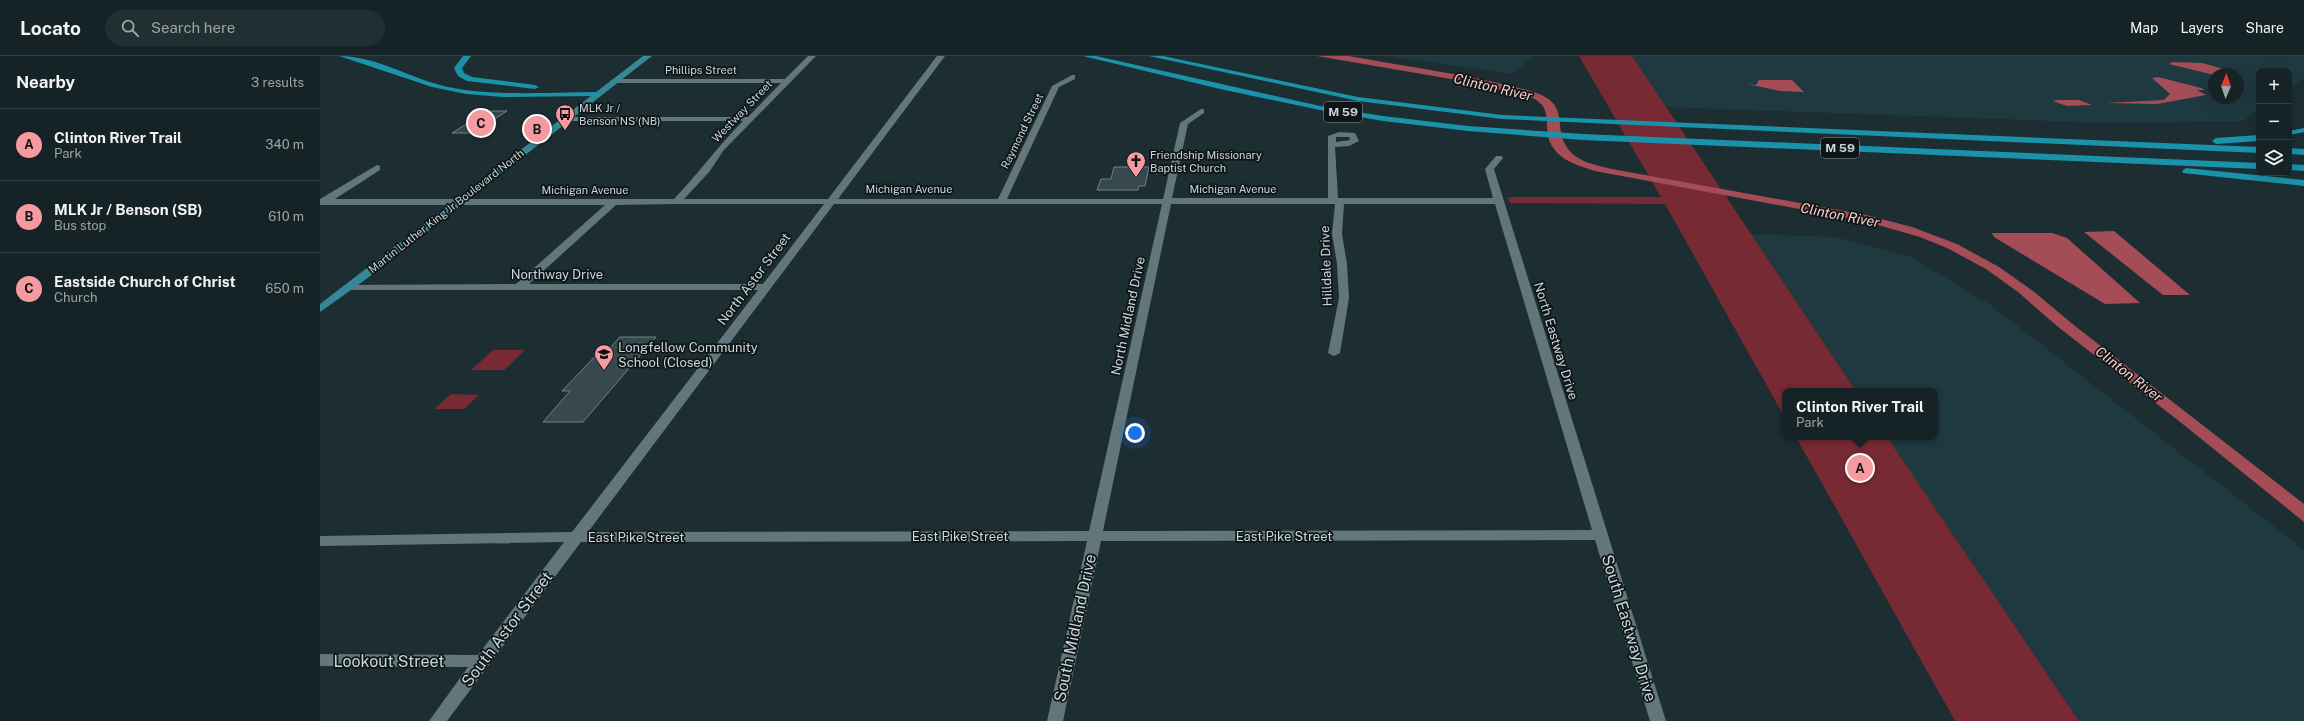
<!DOCTYPE html>
<html lang="en">
<head>
<meta charset="utf-8">
<style>
	:root { --surface:#152226; --page:#222f32; --text:#f1f3f6; --muted:#9da4a7; --line:#343f43; --accent:#f49aa0 }
	body { margin:0; font-family:"Public Sans",sans-serif; background:var(--page); color:var(--text) }
	.controls { position:absolute; right:12px; top:12px; display:grid; overflow:hidden; border-radius:8px; box-shadow:0 4px 16px #0002 }
	.controls button { width:36px; height:36px; display:grid; place-items:center; padding:0; border:0; border-bottom:1px solid var(--line); background:var(--surface); color:var(--text); font:20px sans-serif }
	.compass { position:absolute; left:1888px; top:12px; width:36px; height:36px; border-radius:50%; background:var(--surface); box-shadow:0 4px 16px #0002; rotate:2deg }
	.you { position:absolute; left:815px; top:377px; width:14px; height:14px; margin:-10px; border:3px solid #fff; border-radius:50%; background:#1a73e8; box-shadow:0 0 0 6px #1a73e833 }
	.badge { display:grid; place-items:center; width:26px; height:26px; border-radius:50%; background:var(--accent); color:#111; font-size:13px; font-weight:700 }
	.pin { position:absolute; translate:-50% -50%; border:2px solid #fff; box-shadow:0 1px 4px #0006 }
	.popup { position:absolute; left:1462px; top:332px; width:156px; height:52px; box-sizing:border-box; display:grid; place-content:center; border-radius:8px; background:var(--surface); filter:drop-shadow(0 1px 3px #0005); font-size:13px; white-space:nowrap; color:var(--muted) }
	.popup b { font-size:15px; color:var(--text) }
	.popup::after { content:''; position:absolute; left:50%; top:100%; margin-left:-8px; border:8px solid transparent; border-top-color:var(--surface) }
	.list { margin:0; padding:0; list-style:none }
	h2 { display:flex; justify-content:space-between; align-items:center; height:52px; margin:0; padding:0 16px; font-size:17px }
	h2 small { font-size:13px; font-weight:400; color:var(--muted) }
	.list li { display:grid; grid-template-columns:26px 1fr auto; gap:12px; align-items:center; box-sizing:border-box; height:72px; padding:0 16px; border-top:1px solid var(--line) }
	.list b { display:block; font-size:15px; white-space:nowrap }
	.list p { margin:0; font-size:13px; white-space:nowrap; color:var(--muted) }
	.list em { font-size:13px; font-style:normal; color:var(--muted) }
	.icon { flex:none; width:22px; height:22px; fill:none; stroke:currentColor; stroke-width:2; stroke-linecap:round; stroke-linejoin:round }
	.map { position:relative; flex:none; width:1984px; height:665px; overflow:hidden }
	header { display:flex; align-items:center; gap:24px; box-sizing:border-box; height:56px; padding:0 20px; background:var(--surface); border-bottom:1px solid var(--line) }
	header strong { font-size:19px }
	nav { display:flex; gap:22px; margin-inline-start:auto; font-size:14px }
	.search { width:280px; height:36px; background:var(--page); display:flex; align-items:center; gap:10px; box-sizing:border-box; padding:0 14px; border-radius:22px; color:var(--muted); font-size:15px }
	main { display:flex }
	aside { flex:1; background:var(--surface) }
	.map>svg:first-child { display:block }
</style>
</head>
<body>
<header>
<strong>Locato</strong>
<div class="search"><svg class="icon" aria-label="search" viewBox="0 0 24 24"><circle cx="10" cy="10" r="6"/><path d="M15 15l6 6"/></svg>Search here</div>
<nav><a>Map</a><a>Layers</a><a>Share</a></nav>
</header>
<main>
<aside>
<h2>Nearby<small>3 results</small></h2>
<ul class="list">
<li><span class="badge">A</span><div><b>Clinton River Trail</b><p>Park</p></div><em>340 m</em></li>
<li><span class="badge">B</span><div><b>MLK Jr / Benson (SB)</b><p>Bus stop</p></div><em>610 m</em></li>
<li><span class="badge">C</span><div><b>Eastside Church of Christ</b><p>Church</p></div><em>650 m</em></li>
</ul>
</aside>
<div class="map">
<svg width="1984" height="665" viewBox="0 0 1984 665">
	<rect width="100%" height="100%" fill="#1c2e32"/>
	<!-- built -->
	<g fill="#1f3940" fill-rule="evenodd">
		<polygon points="1066,0 1214,0 1192,18"/>
		<path d="M1312 0H1984V23L1969 34V15H1939V54L1922 65 1787 67 1346 51ZM1894 18H1918V42H1894Z"/>
		<polygon points="1430,178 1515,181 1591,201 1672,250 1984,494 1984,665 1759,665 1567,381 1615,381 1615,335 1536,335"/>
	</g>
	<!-- green -->
	<g fill="#782a34">
		<polygon points="1259,0 1312,0 1536,335 1465,335 1465,362 1345,148 1190,147 1188,141 1341,141"/>
		<polygon points="173,294 205,294 184,314 151,314"/>
		<polygon points="131,338 159,339 144,353 114,353"/>
		<polygon points="1476,381 1567,381 1759,665 1635,665"/>
	</g>
	<!-- water -->
	<g fill="#a54d56">
		<path d="M997 0H1029L1046 3C1094 12 1143 18 1190 30 1202 33 1216 35 1227 42 1245 54 1236 72 1245 88 1253 105 1275 109 1292 113L1546 159 1592 171 1637 188 1679 211 1713 235 1755 270 1984 448V466L1864 369 1737 270 1698 236 1666 213 1627 192 1600 181 1544 165 1275 115C1259 110 1241 105 1232 90 1221 71 1236 53 1211 41L1137 24Z"/>
		<polygon points="1853,6 1882,7 1911,15 1903,18 1893,17 1894,19 1849,8"/>
		<polygon points="1838,21 1881,32 1885,34 1877,34 1886,39 1837,48 1786,47 1844,44 1850,38 1832,22"/>
		<polygon points="1439,24 1472,24 1484,36 1460,35 1427,28 1436,29"/>
		<polygon points="1736,44 1759,44 1772,49 1747,50 1733,45"/>
		<polygon points="1794,175 1870,239 1843,239 1764,176"/>
		<polygon points="1672,177 1732,177 1747,182 1820,247 1785,248 1674,181"/>
	</g>
	<!-- building -->
	<g fill="#37494e" stroke="#6e8287">
		<polygon points="167,55 187,55 153,77 132,77"/>
		<polygon points="794,111 829,111 825,130 819,130 818,134 777,134 781,123 791,123"/>
		<polygon points="300,281 336,281 263,366 223,366 250,335 242,335 280,295 287,295"/>
	</g>
	<g fill="none" stroke-linecap="round" stroke-linejoin="round">
		<!-- minor -->
		<path fill="#62767b" fill-rule="evenodd" d="M488 0H496L403 95 390 115 364 143H508L617 0H625L518 143H678L732 30 752 19H755V23L739 31 687 143H843L860 67 881 53H884V57L868 68 852 142H1008V80L1019 76 1035 77 1039 85 1029 90 1015 91 1018 142H1173L1165 113 1176 100H1182L1183 102 1174 113 1346 665H1330L1275 484 781 485 743 665H727L767 485 261 486 127 665H109L148 611 0 610V598L158 599 244 486 0 490V480L252 476 438 234H29L25 233 24 231 25 229 196 228 285 149H0V143L57 109 60 110V114L15 143H354C378 118 398 90 423 65H244L240 63 241 61H428L461 27H294L290 25 294 23H465ZM1016 81H1029L1030 84 1016 86ZM357 148H504L443 228H209L296 149ZM514 148H842L769 475 268 476ZM851 148H1015L1012 178 1017 208 1019 242 1008 297 1014 300 1020 297 1029 242 1027 208 1022 178 1024 148H1175L1272 474 783 475Z"/>
		<!-- major -->
		<polygon fill="#378797" fill-rule="evenodd" points="323,0 332,0 45,224 0,256 0,248"/>
		<!-- highway -->
		<g fill="#1a93aa" fill-rule="evenodd">
			<path d="M19 0C57 0 91 23 128 31 176 41 228 36 277 36L281 38 277 40 183 41 146 38 112 31Z"/>
			<polygon points="143,0 151,0 142,12 144,17 152,21 215,29 219,31 215,33 147,25 138,20 134,12"/>
			<polygon points="763,0 776,0 1000,50 1063,60 1148,70 1263,78 1939,107 1939,113 1263,84 1148,75 1063,65 1000,54 900,33"/>
			<polygon points="829,0 843,0 1038,41 1182,59 1939,91 1939,97 1182,63 1038,45"/>
			<polygon points="1984,72 1984,76 1969,79 1969,75"/>
			<polygon points="1939,79 1939,85 1896,88 1892,85 1896,82"/>
			<polygon points="1969,92 1984,93 1984,99 1969,98"/>
			<polygon points="1969,108 1984,109 1984,115 1969,114"/>
			<polygon points="1866,112 1984,124 1984,130 1863,117 1862,115"/>
		</g>
	</g>
	<!-- icons -->
	<defs>
		<symbol id="bus-pin" viewBox="-11 -11 22 30"><path d="M0 17L-7.5 6A9.5 9.5 0 1 1 7.5 6Z" fill="#f49aa0" stroke="#0d1517"/><path d="M-5-6H5V4H4V6H2V4H-2V6H-4V4H-5ZM-3.5-4V0h7V-4ZM-3.5 1.2v1.5H-2V1.2ZM2 1.2v1.5H3.5V1.2Z" fill="#111"/></symbol>
		<symbol id="church-pin" viewBox="-11 -11 22 30"><path d="M0 17L-7.5 6A9.5 9.5 0 1 1 7.5 6Z" fill="#f49aa0" stroke="#0d1517"/><path d="M-1.2-6h2.4v3.5h3.3v2.4h-3.3V6h-2.4V-.1h-3.3v-2.4h3.3Z" fill="#111"/></symbol>
		<symbol id="school-pin" viewBox="-11 -11 22 30"><path d="M0 17L-7.5 6A9.5 9.5 0 1 1 7.5 6Z" fill="#f49aa0" stroke="#0d1517"/><path d="M0-5L7-2L0 1L-7-2ZM-4 1L0 2.5L4 1V4Q0 6-4 4Z" fill="#111"/></symbol>
	</defs>
	<g fill-rule="evenodd">
		<use href="#bus-pin" x="234" y="47" width="22" height="30"/>
		<use href="#church-pin" x="805" y="94" width="22" height="30"/>
		<use href="#school-pin" x="273" y="287" width="22" height="30"/>
	</g>
	<g text-anchor="middle" dominant-baseline="central" stroke-width="3.5" stroke-linejoin="round" paint-order="stroke">
		<!-- far-street labels -->
		<g font-size="11" fill="#cbd6d9" stroke="#0d1517">
			<text x="381" y="14">Phillips Street</text>
			<text transform="translate(422 55) rotate(-46)">Westway Street</text>
			<text transform="translate(702 75) rotate(-64)">Raymond Street</text>
			<text x="589" y="133">Michigan Avenue</text>
			<text x="913" y="133">Michigan Avenue</text>
			<text x="265" y="134">Michigan Avenue</text>
			<text transform="translate(126 155) rotate(-38)">Martin Luther King Jr Boulevard North</text>
		</g>
		<!-- far-poi labels -->
		<g font-size="11" fill="#cbd6d9" stroke="#0d1517" text-anchor="start">
			<text x="259" y="52">MLK Jr /<tspan x="259" dy="13">Benson NS (NB)</tspan></text>
			<text x="830" y="99">Friendship Missionary<tspan x="830" dy="13">Baptist Church</tspan></text>
		</g>
		<!-- shield labels -->
		<g fill="#0d1517" stroke="#929c9f" stroke-width="1">
			<rect x="1004" y="46" width="38" height="20" rx="3"/>
			<rect x="1501" y="82" width="38" height="20" rx="3"/>
		</g>
		<g font-size="12" font-weight="bold" fill="#cbd6d9">
			<text x="1023" y="56">M 59</text>
			<text x="1520" y="92">M 59</text>
		</g>
		<!-- street labels -->
		<g font-size="13" fill="#cbd6d9" stroke="#0d1517">
			<text transform="translate(1006 210) rotate(-92)">Hilldale Drive</text>
			<text x="237" y="218">Northway Drive</text>
			<text transform="translate(434 223) rotate(-53)">North Astor Street</text>
			<text transform="translate(808 260) rotate(-78)">North Midland Drive</text>
			<text transform="translate(1236 285) rotate(73)">North Eastway Drive</text>
			<text x="640" y="480">East Pike Street</text>
			<text x="964" y="480">East Pike Street</text>
			<text x="316" y="481">East Pike Street</text>
		</g>
		<!-- poi labels -->
		<g font-size="13" fill="#cbd6d9" stroke="#0d1517" text-anchor="start">
			<text x="298" y="291">Longfellow Community<tspan x="298" dy="15">School (Closed)</tspan></text>
		</g>
		<!-- water labels -->
		<g font-size="14" font-style="italic" fill="#fcc9cb" stroke="#0d1517">
			<text transform="translate(1173 31) rotate(13)">Clinton River</text>
			<text transform="translate(1520 159) rotate(11)">Clinton River</text>
			<text transform="translate(1809 318) rotate(38)">Clinton River</text>
		</g>
		<!-- near-street labels -->
		<g font-size="16" fill="#cbd6d9" stroke="#0d1517">
			<text transform="translate(755 572) rotate(-78)">South Midland Drive</text>
			<text transform="translate(1309 572) rotate(73)">South Eastway Drive</text>
			<text transform="translate(187 573) rotate(-53)">South Astor Street</text>
			<text x="69" y="605">Lookout Street</text>
		</g>
	</g>
</svg>
<div class="controls">
<button>+</button>
<button>−</button>
<button><svg class="icon" aria-label="layers" viewBox="0 0 24 24"><path d="M12 4l9 5-9 5-9-5zM3 14l9 5 9-5"/></svg></button>
</div>
<svg class="compass" viewBox="-18 -18 36 36"><path d="M0-13l5 13h-10z" fill="#e53935"/><path d="M0 13l5-13h-10z" fill="#9da4a7"/></svg>
<div class="you"></div>
<div class="pin badge" style="left:1540px;top:412px">A</div>
<div class="popup"><b>Clinton River Trail</b>Park</div>
<div class="pin badge" style="left:217px;top:73px">B</div>
<div class="pin badge" style="left:161px;top:67px">C</div>
</div>
</main>
</body>
</html>
